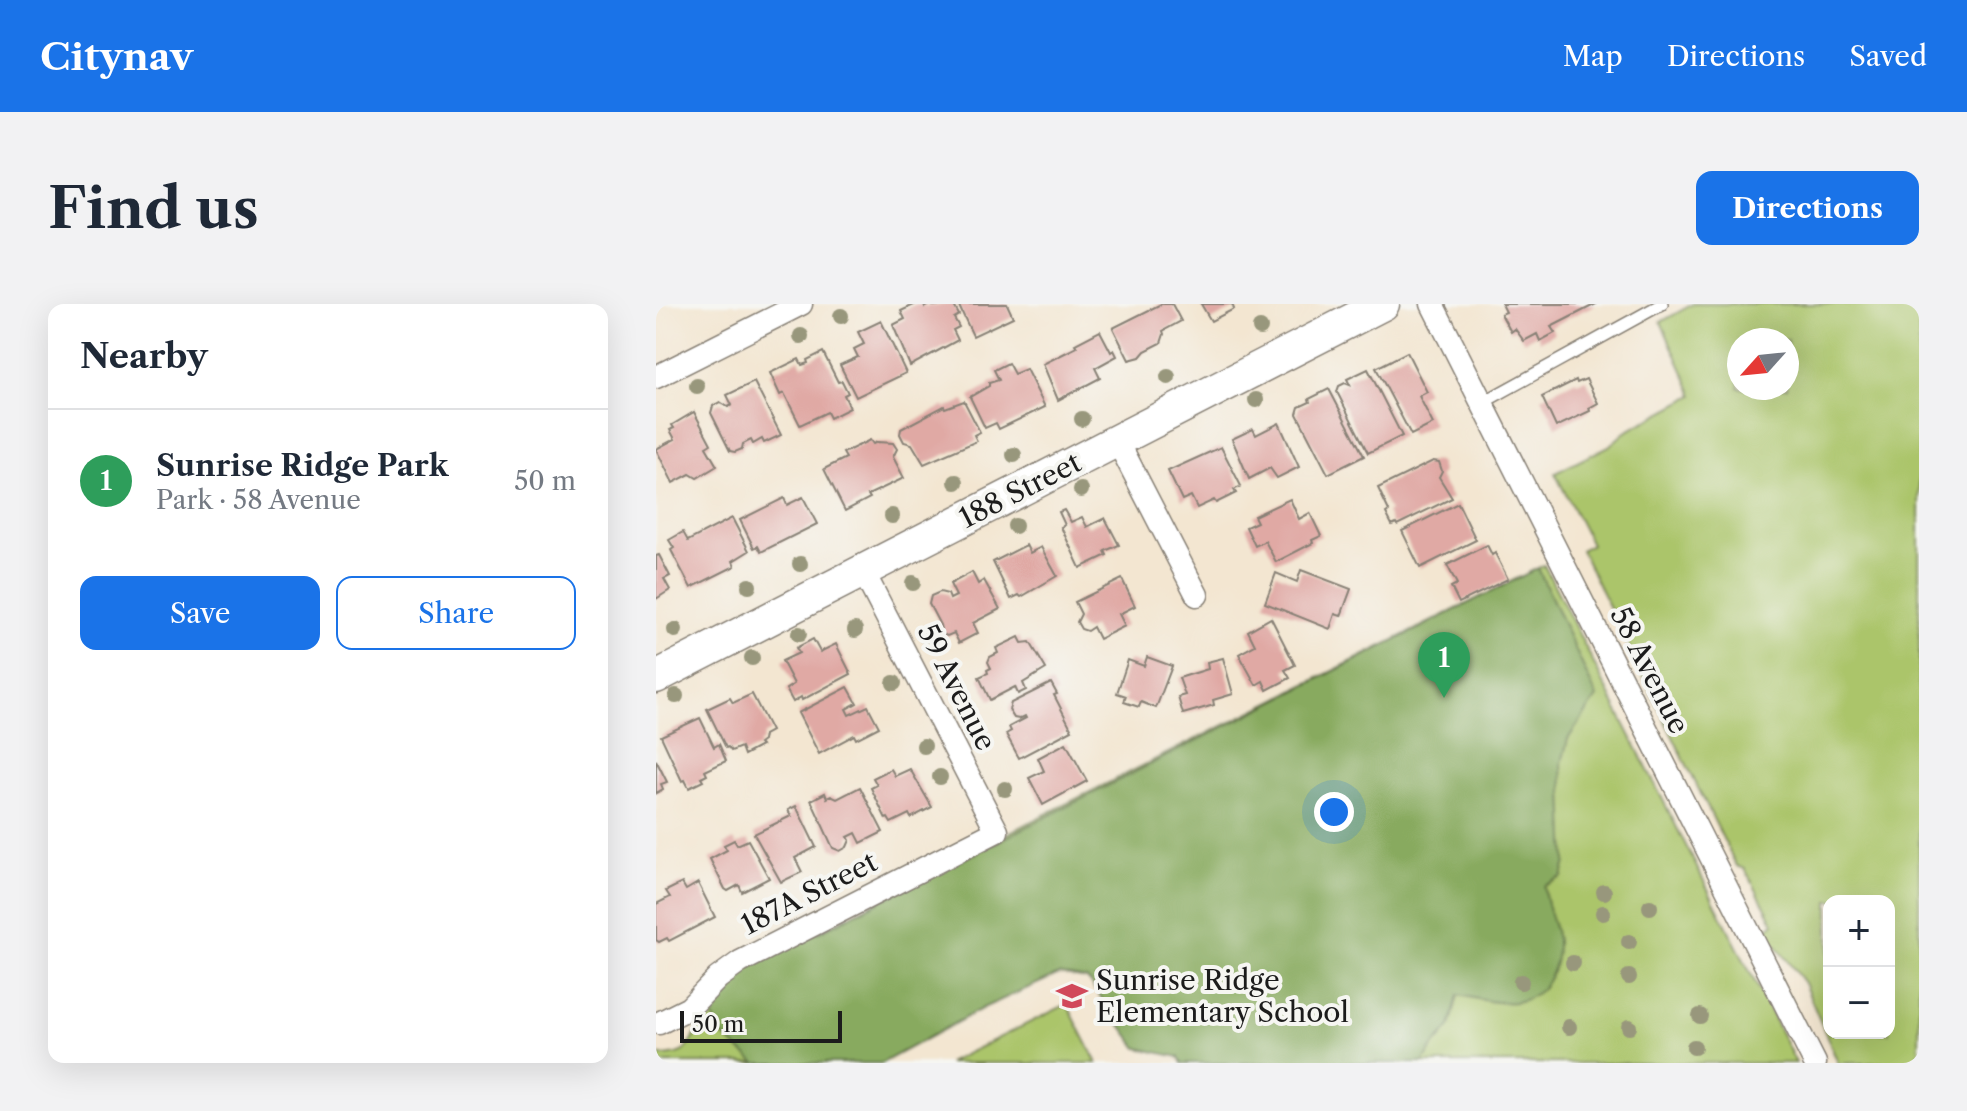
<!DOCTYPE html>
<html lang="en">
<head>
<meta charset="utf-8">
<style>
	:root { --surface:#fff; --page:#f2f2f3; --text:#1f2937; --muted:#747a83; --line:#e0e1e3; --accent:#1a73e8 }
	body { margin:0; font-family:"Libre Caslon Text",serif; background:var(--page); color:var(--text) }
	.controls { position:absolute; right:24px; bottom:24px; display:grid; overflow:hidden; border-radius:16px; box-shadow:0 8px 32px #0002 }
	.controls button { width:72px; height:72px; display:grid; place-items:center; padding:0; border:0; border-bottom:2px solid var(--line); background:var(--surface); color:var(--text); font:40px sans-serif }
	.compass { position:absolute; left:1071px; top:24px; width:72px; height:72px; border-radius:50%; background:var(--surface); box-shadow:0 8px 32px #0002; rotate:243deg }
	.scale { position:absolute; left:24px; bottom:20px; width:162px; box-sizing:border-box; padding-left:8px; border:4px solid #1c1c1c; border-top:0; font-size:22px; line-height:28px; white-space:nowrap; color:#1c1c1c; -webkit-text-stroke:6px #f6f6f2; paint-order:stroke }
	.you { position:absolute; left:678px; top:508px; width:28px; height:28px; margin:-20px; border:6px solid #fff; border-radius:50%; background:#1a73e8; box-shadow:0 0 0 12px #1a73e833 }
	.badge { display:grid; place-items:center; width:52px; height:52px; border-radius:50%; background:var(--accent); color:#fff; font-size:26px; font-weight:700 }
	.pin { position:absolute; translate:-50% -66px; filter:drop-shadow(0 2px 4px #0008) }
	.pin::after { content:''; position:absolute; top:42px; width:28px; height:24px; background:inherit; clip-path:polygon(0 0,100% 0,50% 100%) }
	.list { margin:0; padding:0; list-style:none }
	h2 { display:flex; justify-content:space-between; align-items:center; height:104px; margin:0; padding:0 32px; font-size:34px }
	h2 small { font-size:26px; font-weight:400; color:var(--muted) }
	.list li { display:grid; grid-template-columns:52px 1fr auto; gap:24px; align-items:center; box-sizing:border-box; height:144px; padding:0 32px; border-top:2px solid var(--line) }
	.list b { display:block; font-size:30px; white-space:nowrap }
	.list p { margin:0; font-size:26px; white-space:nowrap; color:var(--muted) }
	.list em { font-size:26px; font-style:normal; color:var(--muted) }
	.actions { display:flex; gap:16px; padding:24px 32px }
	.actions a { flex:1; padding:18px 0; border:2px solid var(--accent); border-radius:16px; text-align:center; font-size:28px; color:var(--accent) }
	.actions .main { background:var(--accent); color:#fff }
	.map { position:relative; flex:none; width:1263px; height:759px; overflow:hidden; border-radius:16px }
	header { display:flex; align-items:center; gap:48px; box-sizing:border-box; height:112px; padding:0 40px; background:var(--accent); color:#fff }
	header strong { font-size:38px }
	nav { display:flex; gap:44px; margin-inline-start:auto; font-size:28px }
	.intro { display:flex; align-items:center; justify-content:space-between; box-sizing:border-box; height:192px; padding:0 48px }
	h1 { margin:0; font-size:56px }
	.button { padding:20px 36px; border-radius:16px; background:var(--accent); color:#fff; font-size:28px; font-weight:700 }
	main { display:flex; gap:48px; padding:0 48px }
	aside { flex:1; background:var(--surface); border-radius:16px; box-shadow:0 8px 32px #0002 }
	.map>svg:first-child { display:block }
</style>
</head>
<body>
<header>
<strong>Citynav</strong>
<nav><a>Map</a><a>Directions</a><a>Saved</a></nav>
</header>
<div class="intro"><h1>Find us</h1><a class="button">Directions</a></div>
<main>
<aside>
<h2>Nearby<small></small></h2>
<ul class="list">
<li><span class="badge" style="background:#2e9e5b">1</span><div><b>Sunrise Ridge Park</b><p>Park · 58 Avenue</p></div><em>50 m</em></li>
</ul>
<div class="actions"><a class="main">Save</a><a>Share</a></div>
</aside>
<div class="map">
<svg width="1263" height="759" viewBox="0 0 1263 759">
	<rect width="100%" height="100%" fill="#f6f6f2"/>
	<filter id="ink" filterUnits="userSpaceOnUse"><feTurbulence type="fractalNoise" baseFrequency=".0125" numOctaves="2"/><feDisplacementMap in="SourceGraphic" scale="16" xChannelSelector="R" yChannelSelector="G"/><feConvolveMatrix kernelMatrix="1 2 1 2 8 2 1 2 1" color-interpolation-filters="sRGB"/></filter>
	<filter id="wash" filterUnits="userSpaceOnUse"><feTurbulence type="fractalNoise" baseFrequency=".006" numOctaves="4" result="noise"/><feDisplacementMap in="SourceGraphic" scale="32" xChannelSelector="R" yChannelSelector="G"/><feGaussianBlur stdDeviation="1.8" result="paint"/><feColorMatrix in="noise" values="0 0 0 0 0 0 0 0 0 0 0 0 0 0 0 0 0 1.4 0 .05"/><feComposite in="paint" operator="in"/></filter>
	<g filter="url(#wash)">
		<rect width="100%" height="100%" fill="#f3e6d1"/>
		<!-- green -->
		<g fill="#abc56a" stroke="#647043" stroke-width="2" fill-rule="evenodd">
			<path d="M1037 0H1263V748L1258 759H1182L1148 679 1112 631V624L1118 619 1089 565 1081 562 1077 555 925 246 935 240 899 169 953 142 969 128 1038 91 1005 18ZM1083 36H1131V84H1083ZM1173 597H1233V729H1173Z"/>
			<path d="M888 261 1140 759H526L461 631 207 759H0V752C44 754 34 729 53 702 64 687 80 675 94 663L360 525Z"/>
			<polygon points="411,700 441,759 292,759"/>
		</g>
		<!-- forest -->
		<path fill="#88aa5e" stroke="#52633d" stroke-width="2" d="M882 264 941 393 912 435 906 459 910 558 906 573 888 582C889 605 899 618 901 637 902 663 891 690 864 697 845 702 820 694 802 691L794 723 777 743 767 759H526L523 753 482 744 431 675 403 670 327 704 226 759H100L66 731 52 704 70 683 94 663Z"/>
		<g id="blocks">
			<!-- building -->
			<g fill="#e0a9a4">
				<polygon points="260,0 268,0 269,3 275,0 277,2 297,0 303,11 298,14 303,23 297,26 302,36 254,62 237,21 249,15 245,7"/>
				<polygon points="302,0 351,0 357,13 317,32"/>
				<polygon points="505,0 516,0 525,17 507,27 508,30 505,39 489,47 484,53 473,56 457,24"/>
				<polygon points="545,0 576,0 578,5 555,17"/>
				<polygon points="846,0 940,0 895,23 899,29 884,37 881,30 868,37 859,25 855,28 845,10 850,8"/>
				<polygon points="225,17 250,69 200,93 184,61 202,53 198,45 208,40 202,28"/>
				<polygon points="444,27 455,48 458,46 461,52 439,64 444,74 402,96 387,60 421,43 419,40"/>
				<polygon points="167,48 182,78 186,77 192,89 188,91 194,104 174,114 171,108 144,121 128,89 124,91 114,69 143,55 146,61 152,59 151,56"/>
				<polygon points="751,48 771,88 763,92 777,120 755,131 720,64"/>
				<polygon points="352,59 358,70 370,65 389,103 343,125 340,119 329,124 314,93 333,82 333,79 343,76 338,66"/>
				<polygon points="712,65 746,132 712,149 681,88 683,82 689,79 694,81 691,75"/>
				<polygon points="930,75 942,99 933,104 934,107 900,123 886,93 920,76 921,79"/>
				<polygon points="98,78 125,131 108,139 106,135 97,140 95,136 87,140 86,145 79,148 74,147 55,109 57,102 64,98 72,103 76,101 71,91"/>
				<polygon points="673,85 708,152 672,170 641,110 643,103 654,98 653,95"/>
				<polygon points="308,97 324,128 318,131 321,137 268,160 256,140 248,138 244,130 245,125 288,102 289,104"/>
				<polygon points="38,108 55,140 50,143 61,162 41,174 34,170 17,179 0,145 19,135 14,126 18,124 16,121"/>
				<polygon points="623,119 643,163 621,174 614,164 593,175 576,135 597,125 600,131"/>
				<polygon points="214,136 217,140 221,138 237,139 241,145 237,153 248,174 212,191 214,194 189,207 168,165 190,154 187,149"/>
				<polygon points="565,143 585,182 578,186 580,189 560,199 558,196 541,204 535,192 526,196 512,167"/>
				<polygon points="777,157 783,158 786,167 783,173 796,194 741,221 740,219 736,221 730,209 733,207 722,184"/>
				<polygon points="147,193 161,220 105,248 102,242 98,244 84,216 128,194 131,201"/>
				<polygon points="634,195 643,215 654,209 665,232 656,236 657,239 620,258 609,237 599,242 590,223 601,218 598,212"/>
				<polygon points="802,199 820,236 764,264 746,227"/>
				<polygon points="408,206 415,218 426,213 431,223 449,214 463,241 449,247 451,251 424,264 405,223 409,221 403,208"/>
				<polygon points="76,214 93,247 77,257 79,262 35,284 15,246 18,244 13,236 27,228 32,237"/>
				<polygon points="370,241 374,249 385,243 401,272 365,293 363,291 355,295 337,258"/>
				<polygon points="831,241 836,251 839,249 852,275 803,299 795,283 801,280 791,261"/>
				<polygon points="3,251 14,272 8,275 14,286 0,295 0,252"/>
				<polygon points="645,266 695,285 685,312 679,310 674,325 609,299 620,269 641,278"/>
				<polygon points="316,268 322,280 328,276 344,305 317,319 322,329 303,339 298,329 291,332 286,330 284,321 273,300 275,292 284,288 292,290 294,295 300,292 294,280"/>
				<polygon points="466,275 479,302 463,310 469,322 443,335 437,323 431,327 425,325 421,318 425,310 419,298"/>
				<polygon points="615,314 639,361 629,366 634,374 611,386 607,377 600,381 583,350 599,341 592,327"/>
				<polygon points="363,333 366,339 374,338 390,365 367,379 370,386 362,390 359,383 334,396 323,373 332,369 331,366 335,364 332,358 334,353 342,349 340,344"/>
				<polygon points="157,335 164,348 180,340 195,370 146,396 145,393 137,398 130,385 138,380 126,357 143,349 140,344"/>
				<polygon points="491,353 516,362 500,404 485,398 483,403 468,398 470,392 461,389 472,356 488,362"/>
				<polygon points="567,354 577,390 557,396 558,401 527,410 522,393 529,391 523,374 552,365 551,358"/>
				<polygon points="395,379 401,390 398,391 416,426 363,454 350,430 355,427 353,423 370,414 369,412 363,415 358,414 353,406 355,399"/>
				<polygon points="192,383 201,399 190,405 193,411 212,402 223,423 200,435 198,431 163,450 142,409"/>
				<polygon points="96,390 115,427 108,431 107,437 103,440 105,442 88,451 85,443 75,447 72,443 70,444 51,405 74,394 77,399"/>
				<polygon points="44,414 58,443 63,440 70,457 49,467 51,471 45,474 47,477 33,484 29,476 26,477 5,432"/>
				<polygon points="410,439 431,477 387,501 373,474 388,467 382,454"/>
				<polygon points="0,456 11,478 5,480 7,485 0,489"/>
				<polygon points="235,465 239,472 254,465 276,503 255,514 253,510 235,519 232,514 230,515 215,484 221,481 217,474"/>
				<polygon points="204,483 227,528 205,539 200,529 192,533 194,536 191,543 184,547 177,544 155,496 169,489 171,494 175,492 181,495"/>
				<polygon points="140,502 160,543 139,554 146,568 125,578 98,530 135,512 132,506"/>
				<polygon points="78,536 81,541 92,536 113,574 86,588 83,581 72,587 69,585 54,555 71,546 68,541"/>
				<polygon points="26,579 30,586 42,579 59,613 13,637 11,634 3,638 0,636 0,600 14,593 10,587"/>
			</g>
		</g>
	</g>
	<g filter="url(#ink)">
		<use href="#blocks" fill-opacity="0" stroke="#888176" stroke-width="2"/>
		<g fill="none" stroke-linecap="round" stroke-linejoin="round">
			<defs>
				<polyline id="lane" points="826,99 1006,0"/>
				<g id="street">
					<polyline points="776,0 1159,759"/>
					<polyline points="0,73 145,0"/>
					<polyline points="461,136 541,291"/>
					<polyline points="3,719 33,704 62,674 84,658 341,527 207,267"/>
				</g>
				<polyline id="secondary" points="0,373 727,0"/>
			</defs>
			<!-- lane casing -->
			<use href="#lane" stroke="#888176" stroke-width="14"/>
			<!-- street casing -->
			<use href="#street" stroke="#888176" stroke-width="25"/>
			<!-- secondary casing -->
			<use href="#secondary" stroke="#888176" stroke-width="35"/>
			<!-- lane -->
			<use href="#lane" stroke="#fff" stroke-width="11"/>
			<!-- street -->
			<use href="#street" stroke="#fff" stroke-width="22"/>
			<!-- secondary -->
			<use href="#secondary" stroke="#fff" stroke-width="32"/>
		</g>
		<!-- trees -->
		<g fill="#98977c">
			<circle cx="185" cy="12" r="8"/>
			<circle cx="604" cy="24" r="8"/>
			<circle cx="145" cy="32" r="8"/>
			<circle cx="512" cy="73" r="8"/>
			<circle cx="41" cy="82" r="8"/>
			<circle cx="600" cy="96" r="8"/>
			<circle cx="426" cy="115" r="8"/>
			<circle cx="358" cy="151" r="8"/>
			<circle cx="300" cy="178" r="8"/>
			<circle cx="425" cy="186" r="8"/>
			<circle cx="236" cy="212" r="8"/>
			<circle cx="359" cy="222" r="8"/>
			<circle cx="144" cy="260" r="8"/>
			<circle cx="257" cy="279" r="8"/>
			<circle cx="93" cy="282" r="8"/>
			<circle cx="19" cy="326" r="8"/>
			<circle cx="199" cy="326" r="8"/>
			<circle cx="143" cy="330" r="8"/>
			<circle cx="269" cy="331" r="8"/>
			<circle cx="96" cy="354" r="8"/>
			<circle cx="294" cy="377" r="8"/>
			<circle cx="238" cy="379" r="8"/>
			<circle cx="20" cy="392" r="8"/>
			<circle cx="322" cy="432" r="8"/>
			<circle cx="268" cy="442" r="8"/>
			<circle cx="284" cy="473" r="8"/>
			<circle cx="349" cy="485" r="8"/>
			<circle cx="948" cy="588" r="8"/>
			<circle cx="994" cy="603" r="8"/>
			<circle cx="947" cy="609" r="8"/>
			<circle cx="973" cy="638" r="8"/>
			<circle cx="917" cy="659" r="8"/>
			<circle cx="973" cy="673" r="8"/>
			<circle cx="865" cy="678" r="8"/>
			<circle cx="1044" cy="712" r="8"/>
			<circle cx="913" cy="723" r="8"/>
			<circle cx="973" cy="723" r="8"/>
			<circle cx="1038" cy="743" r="8"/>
		</g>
	</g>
	<!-- icons -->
	<defs>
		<symbol id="school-bare" viewBox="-9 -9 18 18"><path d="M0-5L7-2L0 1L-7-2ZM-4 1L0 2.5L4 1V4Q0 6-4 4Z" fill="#d1495b" stroke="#f6f6f2" stroke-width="2.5" paint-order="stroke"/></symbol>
	</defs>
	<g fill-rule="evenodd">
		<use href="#school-bare" x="394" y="670" width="44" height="44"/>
	</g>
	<g text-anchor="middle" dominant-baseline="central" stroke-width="8" stroke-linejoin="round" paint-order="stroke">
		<!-- street labels -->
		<g font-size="28" fill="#1c1c1c" stroke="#f6f6f2">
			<text transform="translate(364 186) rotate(-27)">188 Street</text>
			<text transform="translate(994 366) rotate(63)">58 Avenue</text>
			<text transform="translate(301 383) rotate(63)">59 Avenue</text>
			<text transform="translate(153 589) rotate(-27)">187A Street</text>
		</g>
		<!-- poi labels -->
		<g font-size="28" fill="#1c1c1c" stroke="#f6f6f2" text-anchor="start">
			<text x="440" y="676">Sunrise Ridge<tspan x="440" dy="32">Elementary School</tspan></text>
		</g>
	</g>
</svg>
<div class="controls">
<button>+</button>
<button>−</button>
</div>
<svg class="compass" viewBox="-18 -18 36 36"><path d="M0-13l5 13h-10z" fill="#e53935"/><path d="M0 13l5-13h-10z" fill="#747a83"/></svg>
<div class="scale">50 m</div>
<div class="you"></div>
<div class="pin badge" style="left:788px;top:394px;background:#2e9e5b">1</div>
</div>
</main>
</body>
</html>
